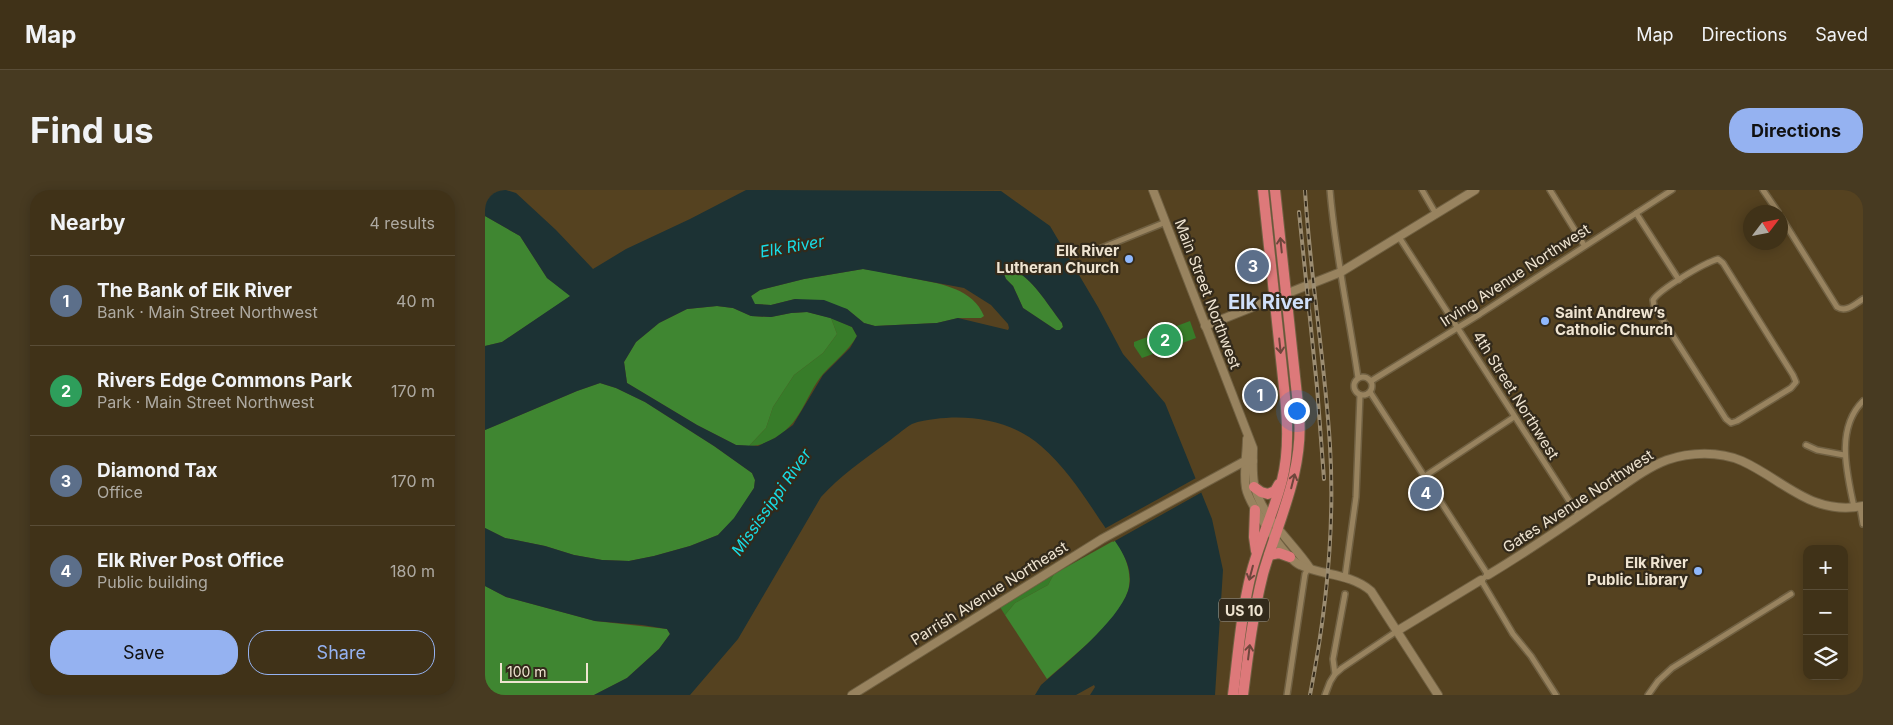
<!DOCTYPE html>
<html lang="en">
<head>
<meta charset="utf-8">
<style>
	:root { --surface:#403218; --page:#473a21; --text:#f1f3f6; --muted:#aeaaa2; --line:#594d37; --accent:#95b2f1 }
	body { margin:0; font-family:Inter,sans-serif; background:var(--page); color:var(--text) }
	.controls { position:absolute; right:15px; bottom:15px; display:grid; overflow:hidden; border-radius:10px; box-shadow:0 2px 12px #0003 }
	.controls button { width:45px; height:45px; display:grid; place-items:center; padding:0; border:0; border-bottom:1px solid var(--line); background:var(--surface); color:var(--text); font:25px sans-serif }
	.compass { position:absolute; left:1258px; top:15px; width:45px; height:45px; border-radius:50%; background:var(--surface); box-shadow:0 2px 12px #0003; rotate:58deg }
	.scale { position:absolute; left:15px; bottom:12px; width:88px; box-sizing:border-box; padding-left:5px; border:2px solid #efe4d1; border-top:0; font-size:14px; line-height:18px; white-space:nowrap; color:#efe4d1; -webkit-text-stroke:4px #332a1b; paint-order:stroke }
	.you { position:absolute; left:811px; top:220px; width:18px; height:18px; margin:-12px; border:4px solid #fff; border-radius:50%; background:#1a73e8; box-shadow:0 0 0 8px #1a73e833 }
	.badge { display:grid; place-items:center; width:32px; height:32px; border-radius:50%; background:var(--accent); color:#fff; font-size:16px; font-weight:700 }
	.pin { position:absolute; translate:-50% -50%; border:2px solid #fff; box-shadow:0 1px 5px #0006 }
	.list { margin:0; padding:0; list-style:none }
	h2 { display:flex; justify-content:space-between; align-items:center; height:65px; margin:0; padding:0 20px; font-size:21px }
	h2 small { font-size:16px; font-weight:400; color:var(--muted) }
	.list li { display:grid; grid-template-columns:32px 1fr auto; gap:15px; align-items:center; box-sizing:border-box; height:90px; padding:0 20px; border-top:1px solid var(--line) }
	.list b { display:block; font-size:19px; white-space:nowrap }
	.list p { margin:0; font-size:16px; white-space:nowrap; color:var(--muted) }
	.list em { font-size:16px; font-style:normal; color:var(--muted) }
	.actions { display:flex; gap:10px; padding:15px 20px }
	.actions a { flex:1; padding:11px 0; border:1px solid var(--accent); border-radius:20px; text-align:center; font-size:18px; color:var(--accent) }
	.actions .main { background:var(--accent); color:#111 }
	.icon { flex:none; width:28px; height:28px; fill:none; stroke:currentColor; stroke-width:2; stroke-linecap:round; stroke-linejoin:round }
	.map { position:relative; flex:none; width:1378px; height:505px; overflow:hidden; border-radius:20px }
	header { display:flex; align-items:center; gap:30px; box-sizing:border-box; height:70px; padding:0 25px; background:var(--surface); border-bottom:1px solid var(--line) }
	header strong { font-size:24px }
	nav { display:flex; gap:28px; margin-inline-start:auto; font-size:18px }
	.intro { display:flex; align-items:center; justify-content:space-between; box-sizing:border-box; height:120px; padding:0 30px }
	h1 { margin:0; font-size:35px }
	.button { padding:12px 22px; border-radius:20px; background:var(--accent); color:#111; font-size:18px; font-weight:700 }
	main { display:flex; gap:30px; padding:0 30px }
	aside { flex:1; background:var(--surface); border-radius:20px; box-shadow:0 2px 12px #0003 }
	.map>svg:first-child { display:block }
</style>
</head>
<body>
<header>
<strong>Map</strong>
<nav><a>Map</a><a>Directions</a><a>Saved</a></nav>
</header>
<div class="intro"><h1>Find us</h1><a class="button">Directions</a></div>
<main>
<aside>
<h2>Nearby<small>4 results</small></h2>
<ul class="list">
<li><span class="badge" style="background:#5c6f8a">1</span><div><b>The Bank of Elk River</b><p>Bank · Main Street Northwest</p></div><em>40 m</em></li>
<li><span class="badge" style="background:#2e9e5b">2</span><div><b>Rivers Edge Commons Park</b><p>Park · Main Street Northwest</p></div><em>170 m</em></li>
<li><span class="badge" style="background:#5c6f8a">3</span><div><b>Diamond Tax</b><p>Office</p></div><em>170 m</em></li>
<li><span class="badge" style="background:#5c6f8a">4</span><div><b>Elk River Post Office</b><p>Public building</p></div><em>180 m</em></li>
</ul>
<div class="actions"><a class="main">Save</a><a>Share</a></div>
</aside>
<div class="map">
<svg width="1378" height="505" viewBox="0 0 1378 505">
	<rect width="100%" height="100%" fill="#554220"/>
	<!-- green -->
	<g fill="#377c29">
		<path d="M346 128 367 137 372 146C363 161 350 171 338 184 319 207 317 235 286 250 278 254 273 256 264 256L281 238 288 217 309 185 338 163 352 144Z"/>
		<polygon points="705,131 711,148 657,168 649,156 649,152"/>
		<polygon points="569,384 563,395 530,413 520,425 515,417"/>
	</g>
	<!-- forest -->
	<g fill="#3f8631">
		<polygon points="0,26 35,46 62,88 86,106 17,152 0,156"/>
		<path d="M520 78C542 78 564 117 577 133L578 137 575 140H571L538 118 528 96 521 89 518 82Z"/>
		<path d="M378 79C396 81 413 86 431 89 457 94 488 99 499 126L496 128H473L452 133 390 136 379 133 362 119 310 109 286 115 269 114 266 106 275 100 319 89Z"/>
		<polygon points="232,116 248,118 266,126 286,127 306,123 322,122 346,128 352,144 338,163 309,185 288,217 281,238 264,256 251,255 212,235 142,193 139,172 151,152 174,133 202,119"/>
		<polygon points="115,193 131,198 160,212 229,256 267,283 270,290 269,298 249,329 233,345 205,356 169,366 144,371 117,370 89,365 60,356 20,348 0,338 0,240 92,201"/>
		<path d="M630 350C640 364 648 383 643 401 634 431 586 468 562 489L520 425 530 413 563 395 569 384Z"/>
		<polygon points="0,396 21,407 110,431 182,439 185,444 174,459 142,488 109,505 10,505 0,502"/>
	</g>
	<!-- water -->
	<path fill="#1c3234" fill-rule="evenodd" d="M0 0H21L31 3 71 40 108 79 141 59 205 29 261 0 516 1 565 36 613 117 638 164 680 213 727 329 738 380 730 505H605L610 497 609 495 591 505H550L556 495C581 473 632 432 643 401 652 374 629 351 615 330 598 304 580 277 556 256 528 231 486 224 450 229 443 230 434 231 427 234 418 239 409 248 400 254 377 271 355 286 336 307L253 449 205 505H109L142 488 174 459 185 444 182 439 157 435 110 431 21 407 0 396V338L20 348 60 356 89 365 117 370 144 371 169 366 205 356 233 345 249 328 269 298 270 290 267 283 229 256 160 212 131 198 115 193 92 201 0 240V156L17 152 85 106 62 88 35 46 0 26ZM520 78C542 78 564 117 577 133L578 137 575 140H571L538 118 528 96 521 89 518 82ZM378 79 479 98 506 115 523 134 524 138 523 140 473 128 452 133 390 136 379 133 362 119 339 110 310 109 286 115 270 114 266 106 275 100 319 89ZM232 116 248 118 266 126 286 127 306 123 322 122 345 128 367 137 372 146 365 158 338 185 308 235 290 248 273 256 251 255 212 235 142 193 139 172 151 152 174 133 202 119Z"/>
	<!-- pier -->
	<polygon fill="#554220" points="713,287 719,301 628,352 619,339"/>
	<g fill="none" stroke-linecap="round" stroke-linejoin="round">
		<defs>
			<g id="street">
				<path d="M845 0C850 63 864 125 873 188"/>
				<polyline points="937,0 951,24"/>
				<polyline points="1065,0 1099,55"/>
				<polyline points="1278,0 1293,22"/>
				<polyline points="1377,0 1378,2"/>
				<polyline points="1151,23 1194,90"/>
				<path d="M1296 27 1352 117C1361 123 1370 114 1378 109"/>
				<polyline points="914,47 1094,326"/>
				<polyline points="614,59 681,32"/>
				<path d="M1233 69 1238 73 1308 185 1311 192 1306 198 1252 231 1246 233 1241 229 1169 116 1168 110C1175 99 1219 73 1233 69Z"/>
				<circle cx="878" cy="196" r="9"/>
				<polyline points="886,191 995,124 1187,0"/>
				<polyline points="885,202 1003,385 996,390 1028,444 1046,466 1071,505"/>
				<polyline points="1321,255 1332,260 1359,265"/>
				<polyline points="940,286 1029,227"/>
				<path d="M1369 317C1362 283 1350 239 1378 211"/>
				<polyline points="1375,317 1378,334"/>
				<polyline points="860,387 871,307 875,205"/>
				<polyline points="850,484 857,478 912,441"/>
				<polyline points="802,505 820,384 824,377"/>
				<polyline points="840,505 845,492 850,484 848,469 860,404"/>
				<polyline points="1163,505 1173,491 1187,478 1306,404"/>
			</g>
			<g id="secondary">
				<path d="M668 0 768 258C768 270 767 282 769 293 774 324 807 352 824 377"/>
				<polyline points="720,136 856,82 990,0"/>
				<path d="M762 249C762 265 758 282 761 298 764 314 801 369 815 375 838 386 865 383 886 401L953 505"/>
				<path d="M1003 385C1041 362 1078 337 1114 312 1136 298 1158 279 1182 270 1205 262 1234 261 1257 271 1299 290 1326 326 1378 316"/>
				<polyline points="912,441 996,390"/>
				<polyline points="367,505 617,349 760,271 768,271"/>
			</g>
			<g id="highway">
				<polyline points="769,297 776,302 783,304 790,301 794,294"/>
				<polyline points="770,320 769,347 771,361"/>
				<polyline points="784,365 794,363 805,367"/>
				<path d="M748 505C753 465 756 424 766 384 774 352 789 322 797 290 804 263 803 235 800 207L778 0"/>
				<path d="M758 505C763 465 768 423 778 384 793 331 819 281 814 224L790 0"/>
			</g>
		</defs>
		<!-- street casing -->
		<use href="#street" stroke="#706042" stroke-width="8"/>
		<!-- secondary casing -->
		<use href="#secondary" stroke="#706042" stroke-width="10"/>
		<!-- highway casing -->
		<use href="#highway" stroke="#706042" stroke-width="12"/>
		<!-- street -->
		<use href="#street" stroke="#98835f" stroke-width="5"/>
		<!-- secondary -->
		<use href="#secondary" stroke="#98835f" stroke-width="8"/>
		<!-- highway -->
		<use href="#highway" stroke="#dd797a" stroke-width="10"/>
		<defs>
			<g id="rail">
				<path d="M820 0C825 86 840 171 845 256 850 339 841 424 825 505"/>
				<polyline points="814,22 832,197 839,289"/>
			</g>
		</defs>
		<!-- rail casing -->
		<use href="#rail" stroke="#9c8d72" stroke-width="4"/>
		<!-- rail -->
		<use href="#rail" stroke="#332a1b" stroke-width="2" stroke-dasharray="5.5" stroke-linecap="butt"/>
	</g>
	<!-- one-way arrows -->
	<defs><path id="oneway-shaft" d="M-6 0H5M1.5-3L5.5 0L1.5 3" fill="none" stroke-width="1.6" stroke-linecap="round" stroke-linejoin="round" transform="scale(1.25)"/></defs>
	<g stroke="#6e463c">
		<use href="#oneway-shaft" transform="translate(796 55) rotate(-96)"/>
		<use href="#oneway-shaft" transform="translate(795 156) rotate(84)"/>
		<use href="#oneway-shaft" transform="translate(808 291) rotate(-76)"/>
		<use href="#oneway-shaft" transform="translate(766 383) rotate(105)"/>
		<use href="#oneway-shaft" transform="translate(764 462) rotate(-83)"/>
	</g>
	<!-- markers -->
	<g fill="#8fb8fd" stroke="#332a1b" stroke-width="2">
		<circle cx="644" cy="69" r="5"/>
		<circle cx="1060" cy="131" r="5"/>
		<circle cx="1213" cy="381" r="5"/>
	</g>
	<g text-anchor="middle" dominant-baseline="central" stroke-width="4.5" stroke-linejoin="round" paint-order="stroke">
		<!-- shield labels -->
		<rect fill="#332a1b" stroke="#b7ac9a" stroke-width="1" x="734" y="408.5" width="50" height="23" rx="4"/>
		<g font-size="14" font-weight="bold" fill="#efe4d1">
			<text x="759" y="420">US 10</text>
		</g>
		<!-- poi labels -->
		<g font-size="15" font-weight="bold" fill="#efe4d1" stroke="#332a1b" text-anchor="end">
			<text x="634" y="60">Elk River<tspan x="634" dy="17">Lutheran Church</tspan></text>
			<text x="1070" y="122" text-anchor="start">Saint Andrew’s<tspan x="1070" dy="17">Catholic Church</tspan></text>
			<text x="1203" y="372">Elk River<tspan x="1203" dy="17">Public Library</tspan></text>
		</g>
		<!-- street labels -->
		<g font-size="15" fill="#efe4d1" stroke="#332a1b">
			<text transform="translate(1030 85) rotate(-33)">Irving Avenue Northwest</text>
			<text transform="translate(723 104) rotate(69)">Main Street Northwest</text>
			<text transform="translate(1031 205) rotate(58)">4th Street Northwest</text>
			<text transform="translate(1093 311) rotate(-33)">Gates Avenue Northwest</text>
			<text transform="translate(504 403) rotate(-32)">Parrish Avenue Northeast</text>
		</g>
		<!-- water labels -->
		<g font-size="16" font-style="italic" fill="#18dde6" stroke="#332a1b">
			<text transform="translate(307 56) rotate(-10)">Elk River</text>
			<text transform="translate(286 312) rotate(-55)">Mississippi River</text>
		</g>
		<!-- district labels -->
		<g font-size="20" font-weight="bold" fill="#d0e0fb" stroke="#332a1b">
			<text x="785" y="112">Elk River</text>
		</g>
	</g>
</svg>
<div class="controls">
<button>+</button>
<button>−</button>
<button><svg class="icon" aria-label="layers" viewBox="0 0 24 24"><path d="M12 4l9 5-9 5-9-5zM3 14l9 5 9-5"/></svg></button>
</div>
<svg class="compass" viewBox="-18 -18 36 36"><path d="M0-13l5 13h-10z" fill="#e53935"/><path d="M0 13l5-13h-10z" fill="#aeaaa2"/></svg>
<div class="scale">100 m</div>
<div class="you"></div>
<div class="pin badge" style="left:775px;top:205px;background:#5c6f8a">1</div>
<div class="pin badge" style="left:680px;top:150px;background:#2e9e5b">2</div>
<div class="pin badge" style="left:768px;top:76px;background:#5c6f8a">3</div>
<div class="pin badge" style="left:941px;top:303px;background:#5c6f8a">4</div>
</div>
</main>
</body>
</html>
